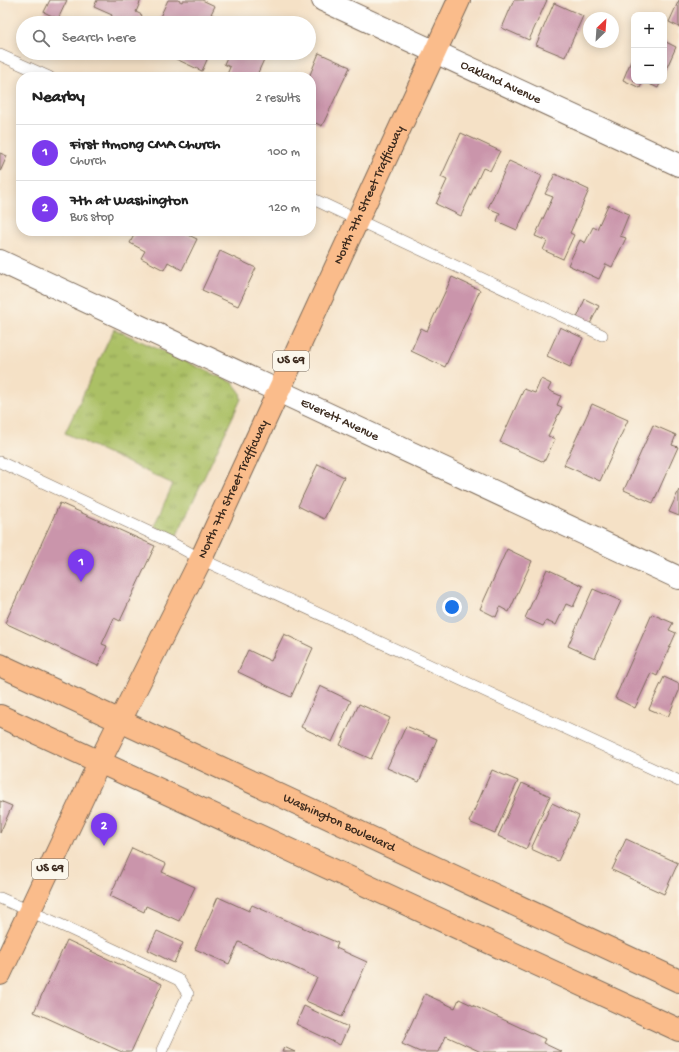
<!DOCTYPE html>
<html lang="en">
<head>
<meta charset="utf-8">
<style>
	:root { --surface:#fff; --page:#f6f6f6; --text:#222; --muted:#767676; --line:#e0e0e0; --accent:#7c3aed }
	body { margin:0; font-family:"Gochi Hand",sans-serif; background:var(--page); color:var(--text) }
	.controls { position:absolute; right:12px; top:12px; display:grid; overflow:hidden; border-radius:8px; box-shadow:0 2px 10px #0003 }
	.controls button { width:36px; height:36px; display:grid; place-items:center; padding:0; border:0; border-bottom:1px solid var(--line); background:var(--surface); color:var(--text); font:20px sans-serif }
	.compass { position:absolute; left:583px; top:12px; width:36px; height:36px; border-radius:50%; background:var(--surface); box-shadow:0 2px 10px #0003; rotate:25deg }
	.you { position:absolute; left:452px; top:607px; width:14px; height:14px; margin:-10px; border:3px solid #fff; border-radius:50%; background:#1a73e8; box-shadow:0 0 0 6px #1a73e833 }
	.badge { display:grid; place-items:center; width:26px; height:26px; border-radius:50%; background:var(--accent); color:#fff; font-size:13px; font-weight:700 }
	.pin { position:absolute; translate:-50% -33px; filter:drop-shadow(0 1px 2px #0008) }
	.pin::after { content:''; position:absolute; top:21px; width:14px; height:12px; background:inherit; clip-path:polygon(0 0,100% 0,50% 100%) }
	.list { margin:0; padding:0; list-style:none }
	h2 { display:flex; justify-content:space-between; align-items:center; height:52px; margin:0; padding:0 16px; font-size:17px }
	h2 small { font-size:13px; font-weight:400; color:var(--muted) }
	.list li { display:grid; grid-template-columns:26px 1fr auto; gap:12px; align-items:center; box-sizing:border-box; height:56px; padding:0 16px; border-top:1px solid var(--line) }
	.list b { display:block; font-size:15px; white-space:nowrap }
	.list p { margin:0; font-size:13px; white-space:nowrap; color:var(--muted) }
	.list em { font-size:13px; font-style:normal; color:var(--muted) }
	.icon { flex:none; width:22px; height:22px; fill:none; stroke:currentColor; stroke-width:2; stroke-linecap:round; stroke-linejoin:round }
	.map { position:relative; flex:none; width:679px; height:1052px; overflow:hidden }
	.search { position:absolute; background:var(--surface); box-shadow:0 2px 10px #0003; left:16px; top:16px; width:300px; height:44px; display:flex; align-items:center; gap:10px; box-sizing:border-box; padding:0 14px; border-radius:22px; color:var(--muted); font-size:15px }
	.panel { position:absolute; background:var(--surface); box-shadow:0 2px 10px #0003; left:16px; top:72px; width:300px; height:164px; border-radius:16px }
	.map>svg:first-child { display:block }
</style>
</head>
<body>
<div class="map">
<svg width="679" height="1052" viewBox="0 0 679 1052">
	<defs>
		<pattern id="grass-tufts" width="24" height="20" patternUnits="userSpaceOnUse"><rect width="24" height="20" fill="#abc065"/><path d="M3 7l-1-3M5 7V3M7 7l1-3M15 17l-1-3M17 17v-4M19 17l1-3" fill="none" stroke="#8c9c53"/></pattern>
	</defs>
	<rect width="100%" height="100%" fill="#fbf7ec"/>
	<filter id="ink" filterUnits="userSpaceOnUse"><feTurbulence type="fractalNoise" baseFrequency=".025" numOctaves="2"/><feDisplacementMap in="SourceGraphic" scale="8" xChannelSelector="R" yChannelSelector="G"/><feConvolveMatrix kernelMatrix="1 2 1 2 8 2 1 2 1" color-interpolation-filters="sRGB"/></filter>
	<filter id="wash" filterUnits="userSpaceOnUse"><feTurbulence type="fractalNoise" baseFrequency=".012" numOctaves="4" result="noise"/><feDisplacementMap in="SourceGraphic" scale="16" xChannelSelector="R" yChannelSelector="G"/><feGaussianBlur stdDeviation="0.9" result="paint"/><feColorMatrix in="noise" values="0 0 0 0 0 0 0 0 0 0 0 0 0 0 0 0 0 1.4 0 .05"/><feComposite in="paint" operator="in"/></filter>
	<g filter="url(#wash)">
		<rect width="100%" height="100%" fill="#f5e1c6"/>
		<!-- grass -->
		<polygon fill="url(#grass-tufts)" stroke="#737542" points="114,329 233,383 240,392 241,399 176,537 154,526 173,484 65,433"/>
		<g id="blocks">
			<!-- building -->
			<g fill="#ca95ab">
				<polygon points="50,0 67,0 58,19 44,12"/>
				<polygon points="97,0 141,0 136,12 142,15 138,23 109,23 112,15 94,7"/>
				<polygon points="168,0 178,0 182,2 183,0 202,0 215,6 211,14 224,20 223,23 157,23"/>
				<polygon points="514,0 547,0 529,40 502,28"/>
				<polygon points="679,0 679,27 669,22"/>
				<polygon points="554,3 583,16 565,57 536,45"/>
				<polygon points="664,41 676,47 664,74"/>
				<polygon points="176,53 210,53 202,71 174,58"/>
				<polygon points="229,53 267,53 256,77 226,77 230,67 224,64"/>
				<polygon points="319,53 350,67 322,126 311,121 311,77 309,77"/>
				<polygon points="634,54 634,81 661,81 658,88 643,81 640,88 623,80"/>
				<polygon points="461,133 500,151 490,171 483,168 461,216 436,204 447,180 441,177"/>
				<polygon points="0,153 7,156 0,172"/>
				<polygon points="509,161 542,176 517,230 497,221 500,213 488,208"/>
				<polygon points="555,174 589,190 570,233 574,235 563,259 543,250 547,241 535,236 553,197 545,194"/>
				<polygon points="608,205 629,214 620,236 626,238 612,267 606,264 599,279 568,265 580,240 585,243 593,227 597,229"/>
				<polygon points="136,231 180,231 197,239 182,270 168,262 164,270 141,258 145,251 130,243"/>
				<polygon points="220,251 256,268 238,306 202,290"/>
				<polygon points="452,277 480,290 445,367 411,351 421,328 427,331"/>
				<polygon points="585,299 599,306 590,324 577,318"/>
				<polygon points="560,327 583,338 570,367 547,356"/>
				<polygon points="541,379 551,384 548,390 561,396 557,405 562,407 548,436 555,439 544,462 500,442 524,389 535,393"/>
				<polygon points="592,404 628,420 600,481 564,465"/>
				<polygon points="653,425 676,435 672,445 678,447 653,503 624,490"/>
				<polygon points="318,464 344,477 324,519 298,506"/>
				<polygon points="679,490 679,516 669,512"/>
				<polygon points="60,503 155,546 120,621 114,618 102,644 107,646 98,666 5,623"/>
				<polygon points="507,549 532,561 509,612 500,607 496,617 480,609"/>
				<polygon points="547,569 583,586 573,607 566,604 556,625 546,621 543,626 525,618"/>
				<polygon points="593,589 621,601 595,658 568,646"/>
				<polygon points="652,614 673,623 669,630 676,633 657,676 651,673 635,708 615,698"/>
				<polygon points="284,634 313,648 291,697 238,672 248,650 271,661"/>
				<polygon points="664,677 679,684 679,691 668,717 649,709"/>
				<polygon points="320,686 351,701 332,742 301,727"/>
				<polygon points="359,704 390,718 371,759 340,745"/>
				<polygon points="406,726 437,739 419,782 387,768"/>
				<polygon points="492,770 518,781 495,833 469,822"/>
				<polygon points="522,783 550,796 526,849 498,836"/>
				<polygon points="0,801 12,806 0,833"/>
				<polygon points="552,803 579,816 558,861 531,849"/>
				<polygon points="626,839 678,863 664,894 612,870"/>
				<polygon points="132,848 166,864 162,872 195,887 179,921 146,906 144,912 110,896"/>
				<polygon points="218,897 249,911 252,905 338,943 336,948 367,962 342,1017 306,1001 317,978 239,942 229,964 195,949"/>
				<polygon points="157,931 183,943 174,963 148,950"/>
				<polygon points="67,940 162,984 131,1052 122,1052 34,1012"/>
				<polygon points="425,994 455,1008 459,999 545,1039 543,1043 562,1052 481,1052 446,1036 439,1052 420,1052 402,1044"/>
				<polygon points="304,1006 348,1027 340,1045 296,1024"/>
				<polygon points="284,1047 295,1052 282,1052"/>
			</g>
		</g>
	</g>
	<g filter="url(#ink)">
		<use href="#blocks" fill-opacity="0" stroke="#7c6a59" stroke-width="1"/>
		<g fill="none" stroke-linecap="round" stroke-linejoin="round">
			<defs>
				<g id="lane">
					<polyline points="0,55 49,77"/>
					<polyline points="311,198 602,335"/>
					<polyline points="0,462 170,542 201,559 679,781"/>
					<polyline points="0,898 70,929 179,980 188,994 162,1050"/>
				</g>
				<g id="street">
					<path id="s1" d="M323 0 679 165"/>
					<path id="s2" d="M0 261 679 578"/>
				</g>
				<g id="primary">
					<path id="s3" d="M0 665 679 981"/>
					<polyline points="0,716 679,1030"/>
					<path id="s4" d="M0 974 99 763 201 559 459 0"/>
				</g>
			</defs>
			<!-- lane casing -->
			<use href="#lane" stroke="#7c6a59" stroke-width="12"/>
			<!-- street casing -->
			<use href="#street" stroke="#7c6a59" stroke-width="24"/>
			<!-- primary casing -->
			<use href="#primary" stroke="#7c6a59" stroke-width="24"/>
			<!-- lane -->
			<use href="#lane" stroke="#fff" stroke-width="11"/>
			<!-- street -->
			<use href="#street" stroke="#fff" stroke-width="22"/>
			<!-- primary -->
			<use href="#primary" stroke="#fabc8b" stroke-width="22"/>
		</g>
	</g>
	<g text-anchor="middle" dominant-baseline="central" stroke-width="3" stroke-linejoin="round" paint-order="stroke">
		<!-- shield labels -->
		<g fill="#fbf7ec" stroke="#75685c" stroke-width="1">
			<rect x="273" y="351" width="36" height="20" rx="3"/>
			<rect x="32" y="859" width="36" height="20" rx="3"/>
		</g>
		<g font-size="12" font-weight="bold" fill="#3b2a1e">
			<text x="291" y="361">US 69</text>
			<text x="50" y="869">US 69</text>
		</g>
		<!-- street labels -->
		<g font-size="13" fill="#3b2a1e" stroke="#fbf7ec">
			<text stroke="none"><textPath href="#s1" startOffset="196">Oakland Avenue</textPath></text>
			<text stroke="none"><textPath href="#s4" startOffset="862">North 7th Street Trafficway</textPath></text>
			<text stroke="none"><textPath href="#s2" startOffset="375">Everett Avenue</textPath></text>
			<text stroke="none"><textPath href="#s4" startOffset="538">North 7th Street Trafficway</textPath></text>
			<text stroke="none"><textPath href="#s3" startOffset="374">Washington Boulevard</textPath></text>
		</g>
	</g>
</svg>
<div class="controls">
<button>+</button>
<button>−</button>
</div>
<svg class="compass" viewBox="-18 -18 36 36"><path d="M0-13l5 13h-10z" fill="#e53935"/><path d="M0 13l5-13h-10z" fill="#767676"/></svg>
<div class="you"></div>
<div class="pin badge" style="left:81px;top:582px">1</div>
<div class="pin badge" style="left:104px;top:846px">2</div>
<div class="search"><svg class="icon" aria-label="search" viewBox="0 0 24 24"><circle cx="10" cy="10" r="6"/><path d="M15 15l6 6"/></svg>Search here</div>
<section class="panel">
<h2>Nearby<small>2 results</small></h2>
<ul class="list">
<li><span class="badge">1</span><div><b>First Hmong CMA Church</b><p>Church</p></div><em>100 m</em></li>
<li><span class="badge">2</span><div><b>7th at Washington</b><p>Bus stop</p></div><em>120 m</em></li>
</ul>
</section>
</div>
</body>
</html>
